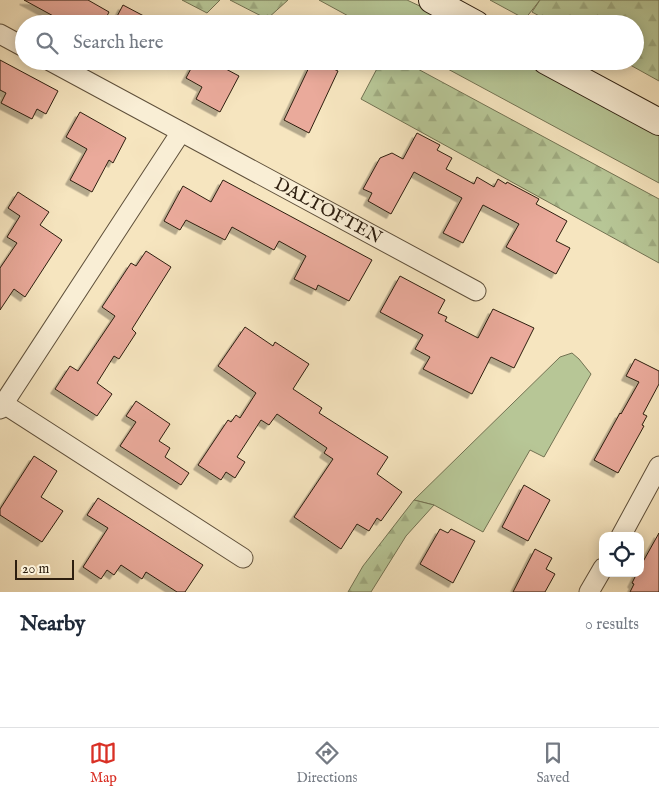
<!DOCTYPE html>
<html lang="en">
<head>
<meta charset="utf-8">
<style>
	:root { --surface:#fff; --page:#f2f2f3; --text:#1f2937; --muted:#747a83; --line:#e0e1e3; --accent:#d93025 }
	body { margin:0; font-family:"IM FELL English",serif; background:var(--page); color:var(--text) }
	.controls { position:absolute; right:15px; bottom:15px; display:grid; overflow:hidden; border-radius:10px; box-shadow:0 2px 12px #0003 }
	.controls button { width:45px; height:45px; display:grid; place-items:center; padding:0; border:0; border-bottom:1px solid var(--line); background:var(--surface); color:var(--text); font:25px sans-serif }
	.scale { position:absolute; left:15px; bottom:12px; width:59px; box-sizing:border-box; padding-left:5px; border:2px solid #2d1e0f; border-top:0; font-size:14px; line-height:18px; white-space:nowrap; color:#2d1e0f; -webkit-text-stroke:4px #f9eed5; paint-order:stroke }
	.list { margin:0; padding:0; list-style:none }
	h2 { display:flex; justify-content:space-between; align-items:center; height:65px; margin:0; padding:0 20px; font-size:21px }
	h2 small { font-size:16px; font-weight:400; color:var(--muted) }
	.icon { flex:none; width:28px; height:28px; fill:none; stroke:currentColor; stroke-width:2; stroke-linecap:round; stroke-linejoin:round }
	.map { position:relative; flex:none; width:659px; height:592px; overflow:hidden }
	.search { position:absolute; background:var(--surface); box-shadow:0 2px 12px #0003; left:15px; right:15px; top:15px; height:55px; display:flex; align-items:center; gap:12px; box-sizing:border-box; padding:0 18px; border-radius:28px; color:var(--muted); font-size:19px }
	.sheet { height:135px; background:var(--surface) }
	nav { display:flex; justify-content:space-around; align-items:center; box-sizing:border-box; height:70px; border-top:1px solid var(--line); background:var(--surface); font-size:14px; color:var(--muted) }
	nav a { display:grid; justify-items:center; gap:2px }
	nav .on { color:var(--accent) }
	.map>svg:first-child { display:block }
</style>
</head>
<body>
<div class="map">
<svg width="659" height="592" viewBox="0 0 659 592">
	<defs>
		<pattern id="forest-firs" width="22" height="20" patternUnits="userSpaceOnUse" patternTransform="scale(1.25)"><rect width="22" height="20" fill="#b7c696"/><path d="M5 1l3.5 6h-7zM16 11l3.5 6h-7z" fill="#9eaa80"/></pattern>
		<filter id="shadow"><feDropShadow dx="-4.5" dy="4.5" stdDeviation="0" flood-color="#0004"/></filter>
	</defs>
	<rect width="100%" height="100%" fill="#f6e5bf"/>
	<filter id="stains"><feTurbulence type="fractalNoise" baseFrequency=".004" numOctaves="4"/><feColorMatrix values="0 0 0 0 .2 0 0 0 0 .09 0 0 0 0 .02 0 0 0 .5 -.17"/></filter>
	<radialGradient id="worn" r=".72"><stop offset=".6" stop-color="#630" stop-opacity="0"/><stop offset="1" stop-color="#630" stop-opacity=".3"/></radialGradient>
	<!-- grass -->
	<g fill="#b7c696" stroke="#727252">
		<polygon points="319,0 407,0 458,24 363,24"/>
		<polygon points="490,0 540,0 525,19"/>
		<polygon points="433,61 527,61 659,132 659,183"/>
		<polygon points="572,353 579,359 591,374 544,457 530,450 483,532 434,505 414,500 560,357"/>
	</g>
	<!-- forest -->
	<g fill="url(#forest-firs)" stroke="#727252">
		<polygon points="182,0 220,0 207,13"/>
		<polygon points="230,0 288,0 267,19"/>
		<polygon points="540,0 659,0 659,81 623,61 635,61 635,24 554,24 532,12"/>
		<polygon points="381,61 403,61 659,199 659,263 361,99"/>
		<polygon points="414,500 434,505 406,536 371,592 348,592 363,566"/>
	</g>
	<!-- building -->
	<g fill="#eaaa9b" stroke="#2d1e0f" filter="url(#shadow)">
		<polygon points="24,0 88,0 109,12 103,24 68,24"/>
		<polygon points="123,5 159,24 113,24"/>
		<polygon points="0,60 58,91 46,114 37,109 32,119 1,103 6,93 0,90"/>
		<polygon points="195,61 211,61 239,76 220,112 196,99 202,87 186,78"/>
		<polygon points="312,61 317,61 338,71 309,133 284,120"/>
		<polygon points="80,112 126,138 113,163 109,160 92,192 70,180 87,149 66,137"/>
		<polygon points="417,133 440,145 437,150 452,158 446,169 474,184 477,177 494,187 498,179 506,184 507,182 539,199 536,204 567,221 556,241 570,248 556,274 506,247 519,224 483,205 463,243 443,233 462,198 414,172 391,214 368,201 372,193 363,189 380,158 392,153 403,159"/>
		<polygon points="223,180 372,260 349,301 318,285 316,290 294,279 306,256 279,241 274,250 232,227 225,240 186,220 180,230 164,221 183,186 211,202"/>
		<polygon points="18,192 49,212 40,225 62,240 25,297 14,289 0,310 0,268 17,243 7,237 20,216 8,208"/>
		<polygon points="146,251 171,267 132,329 136,333 119,359 114,356 97,383 112,394 97,416 55,389 70,366 78,371 115,316 102,307 131,263 136,266"/>
		<polygon points="400,276 445,300 438,313 447,317 445,321 478,338 493,309 534,328 514,368 491,357 472,394 423,369 430,357 415,349 423,335 380,312"/>
		<polygon points="245,327 273,346 275,342 309,364 293,389 322,408 319,413 388,457 377,474 402,492 381,521 377,518 369,531 357,524 341,549 294,517 333,459 324,453 327,448 277,414 269,425 261,420 237,457 245,462 235,478 226,472 221,480 198,465 228,420 231,422 236,415 240,418 256,393 218,366"/>
		<polygon points="635,359 659,371 659,384 643,414 647,416 642,425 644,426 618,473 594,460 620,413 621,414 639,382 626,376"/>
		<polygon points="136,401 170,424 159,441 170,448 165,457 189,473 181,485 120,446 136,422 126,416"/>
		<polygon points="34,456 57,471 41,497 63,511 42,542 0,515 0,509"/>
		<polygon points="524,485 550,500 528,541 502,527"/>
		<polygon points="98,498 203,565 185,592 177,592 146,572 142,579 121,565 114,575 107,570 101,579 83,567 108,528 87,515"/>
		<polygon points="440,529 448,533 451,529 475,541 453,583 420,564"/>
		<polygon points="659,533 659,592 630,592 634,584 632,583 637,573 640,573 640,567"/>
		<polygon points="535,549 552,558 546,569 555,574 545,592 513,592"/>
	</g>
	<g fill="none" stroke-linecap="round" stroke-linejoin="round">
		<defs>
			<g id="street">
				<polyline points="0,34 24,47"/>
				<path id="s1" d="M50 61 476 291"/>
				<polyline points="4,404 243,558"/>
				<polyline points="0,409 181,132"/>
				<polyline points="621,536 659,466"/>
				<polyline points="589,592 603,568"/>
			</g>
			<g id="secondary">
				<polyline points="432,0 476,24"/>
				<polyline points="546,61 659,122"/>
			</g>
		</defs>
		<!-- street casing -->
		<use href="#street" stroke="#5f503b" stroke-width="21"/>
		<!-- secondary casing -->
		<use href="#secondary" stroke="#2d1e0f" stroke-width="28"/>
		<!-- street -->
		<use href="#street" stroke="#f9eed5" stroke-width="19"/>
		<!-- secondary -->
		<use href="#secondary" stroke="#f9eed5" stroke-width="26"/>
	</g>
	<g text-anchor="middle" dominant-baseline="central" stroke-width="5" stroke-linejoin="round" paint-order="stroke">
		<!-- street labels -->
		<g font-size="18" fill="#2d1e0f" stroke="#f9eed5">
			<text stroke="none"><textPath href="#s1" startOffset="316">DALTOFTEN</textPath></text>
		</g>
	</g>
	<rect width="100%" height="100%" filter="url(#stains)"/>
	<rect width="100%" height="100%" fill="url(#worn)"/>
</svg>
<div class="controls">
<button><svg class="icon" aria-label="locate" viewBox="0 0 24 24"><circle cx="12" cy="12" r="6"/><path d="M12 2v4M12 18v4M2 12h4M18 12h4"/></svg></button>
</div>
<div class="scale">20 m</div>
<div class="search"><svg class="icon" aria-label="search" viewBox="0 0 24 24"><circle cx="10" cy="10" r="6"/><path d="M15 15l6 6"/></svg>Search here</div>
</div>
<section class="sheet">
<h2>Nearby<small>0 results</small></h2>
<ul class="list">
</ul>
</section>
<nav>
<a class="on"><svg class="icon" aria-label="map" viewBox="0 0 24 24"><path d="M3 6l6-2 6 2 6-2v14l-6 2-6-2-6 2zM9 4v14M15 6v14"/></svg>Map</a>
<a><svg class="icon" aria-label="directions" viewBox="0 0 24 24"><path d="M12 3l9 9-9 9-9-9zM9 14v-3h6M13 9l2 2-2 2"/></svg>Directions</a>
<a><svg class="icon" aria-label="saved" viewBox="0 0 24 24"><path d="M7 4h10v16l-5-4-5 4z"/></svg>Saved</a>
</nav>
</body>
</html>
